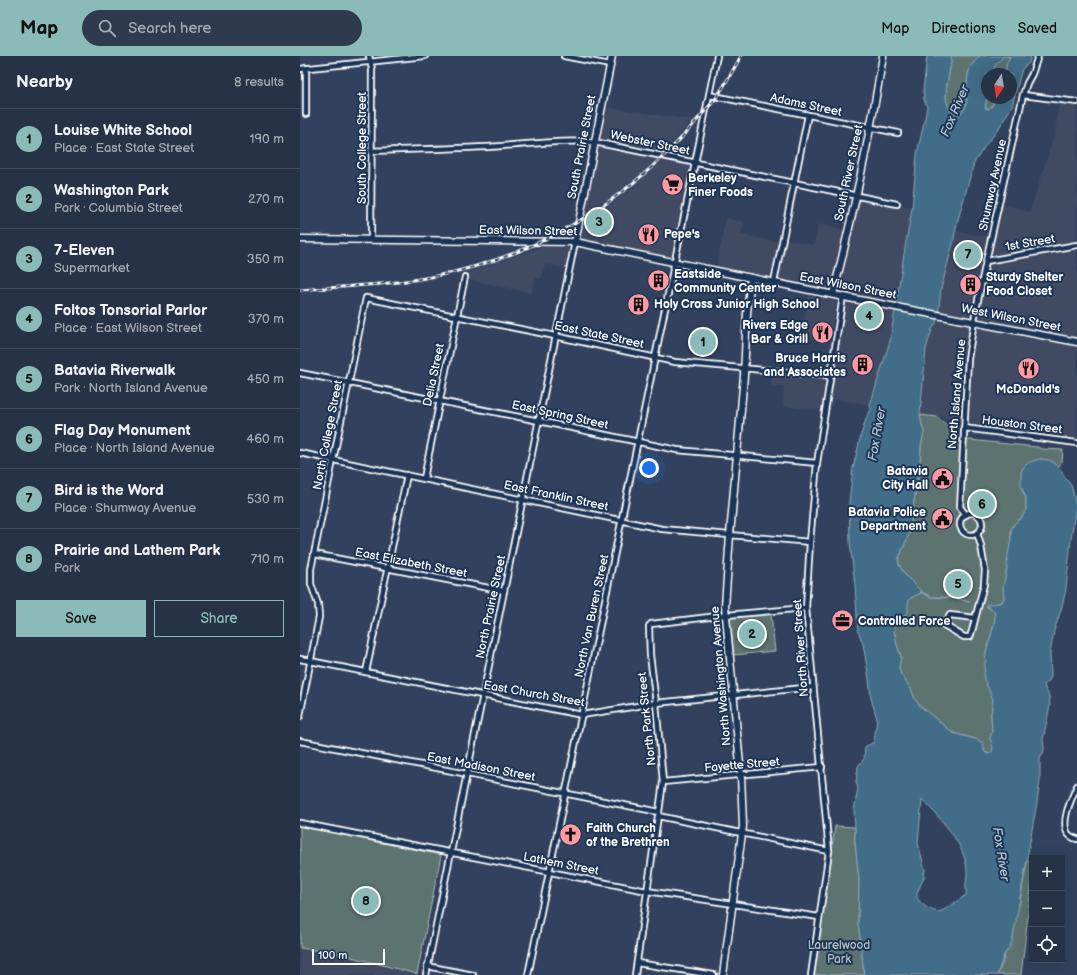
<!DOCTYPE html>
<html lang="en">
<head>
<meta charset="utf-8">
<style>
	:root { --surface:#263246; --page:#2e3a4d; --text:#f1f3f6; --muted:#a4aab3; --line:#424d5f; --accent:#8bbbb9 }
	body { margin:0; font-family:"Balsamiq Sans",sans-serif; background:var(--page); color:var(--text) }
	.controls { position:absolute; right:12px; bottom:12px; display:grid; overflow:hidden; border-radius:0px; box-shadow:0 4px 16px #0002 }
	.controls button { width:36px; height:36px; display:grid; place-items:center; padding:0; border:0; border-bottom:1px solid var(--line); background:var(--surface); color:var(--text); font:20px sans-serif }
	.compass { position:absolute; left:681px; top:12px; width:36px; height:36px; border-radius:50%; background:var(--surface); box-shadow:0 4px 16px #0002; rotate:192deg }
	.scale { position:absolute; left:12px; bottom:10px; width:73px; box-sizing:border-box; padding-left:4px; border:2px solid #fff; border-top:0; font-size:11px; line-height:14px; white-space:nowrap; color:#fff; -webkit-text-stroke:3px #1d3557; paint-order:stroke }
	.you { position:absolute; left:349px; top:412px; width:14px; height:14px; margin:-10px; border:3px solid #fff; border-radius:50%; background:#1a73e8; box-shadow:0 0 0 6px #1a73e833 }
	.badge { display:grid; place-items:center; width:26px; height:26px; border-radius:50%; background:var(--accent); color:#111; font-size:13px; font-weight:700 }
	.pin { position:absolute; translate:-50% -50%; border:2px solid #fff; box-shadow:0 1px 4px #0006 }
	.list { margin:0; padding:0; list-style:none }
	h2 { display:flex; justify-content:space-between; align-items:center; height:52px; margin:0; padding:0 16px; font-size:17px }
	h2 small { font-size:13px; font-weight:400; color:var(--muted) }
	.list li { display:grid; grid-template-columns:26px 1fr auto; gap:12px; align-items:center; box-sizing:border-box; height:60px; padding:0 16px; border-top:1px solid var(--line) }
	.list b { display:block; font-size:15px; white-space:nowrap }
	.list p { margin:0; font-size:13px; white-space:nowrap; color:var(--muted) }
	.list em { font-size:13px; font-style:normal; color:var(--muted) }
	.actions { display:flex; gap:8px; padding:12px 16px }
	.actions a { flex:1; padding:9px 0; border:1px solid var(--accent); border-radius:0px; text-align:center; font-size:14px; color:var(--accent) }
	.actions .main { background:var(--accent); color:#111 }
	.icon { flex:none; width:22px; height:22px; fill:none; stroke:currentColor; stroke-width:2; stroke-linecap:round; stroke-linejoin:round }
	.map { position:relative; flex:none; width:777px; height:919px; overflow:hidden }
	header { display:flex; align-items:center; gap:24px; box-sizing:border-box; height:56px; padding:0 20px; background:var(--accent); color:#111 }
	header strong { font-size:19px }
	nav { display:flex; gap:22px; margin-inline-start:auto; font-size:14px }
	.search { width:280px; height:36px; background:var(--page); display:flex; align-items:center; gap:10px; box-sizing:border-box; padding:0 14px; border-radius:22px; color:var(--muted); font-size:15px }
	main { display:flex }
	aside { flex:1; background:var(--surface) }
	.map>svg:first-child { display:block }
</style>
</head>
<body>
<header>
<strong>Map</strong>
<div class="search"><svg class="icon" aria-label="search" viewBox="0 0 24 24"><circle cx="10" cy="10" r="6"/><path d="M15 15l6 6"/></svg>Search here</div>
<nav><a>Map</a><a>Directions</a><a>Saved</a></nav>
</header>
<main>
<aside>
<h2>Nearby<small>8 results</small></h2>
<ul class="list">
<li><span class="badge">1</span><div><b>Louise White School</b><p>Place · East State Street</p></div><em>190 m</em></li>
<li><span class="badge">2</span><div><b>Washington Park</b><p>Park · Columbia Street</p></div><em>270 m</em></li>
<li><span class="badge">3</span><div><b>7-Eleven</b><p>Supermarket</p></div><em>350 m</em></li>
<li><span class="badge">4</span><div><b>Foltos Tonsorial Parlor</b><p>Place · East Wilson Street</p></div><em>370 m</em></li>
<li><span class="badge">5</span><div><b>Batavia Riverwalk</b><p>Park · North Island Avenue</p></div><em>450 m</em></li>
<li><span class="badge">6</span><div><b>Flag Day Monument</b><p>Place · North Island Avenue</p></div><em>460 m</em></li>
<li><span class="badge">7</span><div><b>Bird is the Word</b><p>Place · Shumway Avenue</p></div><em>530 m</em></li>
<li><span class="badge">8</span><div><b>Prairie and Lathem Park</b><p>Park</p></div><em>710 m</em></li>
</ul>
<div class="actions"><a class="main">Save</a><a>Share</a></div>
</aside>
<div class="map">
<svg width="777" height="919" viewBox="0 0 777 919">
	<rect width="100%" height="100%" fill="#32425e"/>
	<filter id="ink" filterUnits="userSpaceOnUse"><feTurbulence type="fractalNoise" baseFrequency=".025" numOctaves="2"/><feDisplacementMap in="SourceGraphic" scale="8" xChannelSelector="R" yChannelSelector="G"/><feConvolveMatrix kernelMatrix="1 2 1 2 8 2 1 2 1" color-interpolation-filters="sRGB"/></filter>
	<g filter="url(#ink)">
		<!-- built -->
		<g fill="#414b63">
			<polygon points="759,46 777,48 777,185 757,189 760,197 777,194 777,382 670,367 643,361 620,359 626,293 632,273 636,267 639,251 641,233 656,175 694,182 701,148 730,156 755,77"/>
			<polygon points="303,51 392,64 362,98 296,84"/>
			<polygon points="297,88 360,101 341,119 310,143 283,159"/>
			<polygon points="365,102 392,108 373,203 277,184 281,166 295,158 311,148 329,135"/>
			<polygon points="559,142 612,153 606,186 596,247 416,212 426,162 444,166 441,179 478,186 479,182 514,189 518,168 552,175"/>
			<polygon points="243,191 271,192 267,212 245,208 241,223 236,222 231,237 166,223 167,216 205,204"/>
			<polygon points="508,240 537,245 530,285 502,280"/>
			<polygon points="545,245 595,255 590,285 570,349 529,342"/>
			<polygon points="471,317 529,322 524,355 483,350 484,331 471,330"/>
			<polygon points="0,892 40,898 117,918 117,919 0,919"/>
		</g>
		<!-- green -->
		<g fill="#5c736f" stroke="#aeb9b7">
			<path d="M651 0H680C677 3 674 6 672 9 668 14 667 24 667 30 666 37 668 45 665 52 664 54 662 57 660 58 656 60 654 59 652 57 641 42 648 28 650 12 651 8 651 4 651 0Z"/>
			<polygon points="704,0 710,0 707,7 705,18 693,18 695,9"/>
			<polygon points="687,42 696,42 690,53 685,52"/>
			<path d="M620 359 637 361 652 373 657 381 660 383 737 391 742 393 763 394 762 406 758 411C753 405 748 404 740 403L722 434 726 442V454L722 461 714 468 711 474V483L706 518 704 530V542L702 546 699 547 686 550 694 555 695 560 694 569 686 596 687 629 693 643 691 658 692 675 690 682C692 688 696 693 690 698L685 696 681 686 675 683 653 677 628 657 620 650 615 643 611 633 601 619 599 612 601 601 597 589 594 574 597 564 607 557C608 541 607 544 621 537V535L606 520 600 511 598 504 609 478 620 406 621 390 624 376 622 370Z"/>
			<polygon points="471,558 475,595 434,599 430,562"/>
			<polygon points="0,770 141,799 117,918 40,898 0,892"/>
			<polygon points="535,770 555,771 555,786 559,823 558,868 561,888 564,919 514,919"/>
			<polygon points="727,804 732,805 732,824 721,919 697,919 702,908 720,845"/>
		</g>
		<!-- water -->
		<path fill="#426d88" stroke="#8ea7b8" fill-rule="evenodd" d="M627 0H651C651 4 651 8 650 12 648 28 641 42 652 56 654 59 656 60 660 58 662 57 664 54 665 52 668 45 666 37 667 30 667 24 668 14 672 9 674 6 677 3 680 0H704L695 9 693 18H687V42L685 52 689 53 692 50 696 42H711V18H705L707 7 710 0H731L729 7 722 13 712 50 697 75 687 87 674 107 657 167 653 187 641 233 639 251 636 267 632 273 626 293 620 359 622 370 624 376 621 390 620 406 609 478 598 504 600 511 606 520 621 535V537C607 543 608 542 608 557L597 564 594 574 597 589 601 601 599 612 601 619 611 633 615 643 620 650 653 677 675 683 682 686 684 689C683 695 685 698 690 698 696 693 691 688 690 682L692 675 691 658 693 643 684 623V619L686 596 694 569 695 560 694 555 686 549 699 547 702 546 704 542 703 530 706 518 708 499 711 483V474L714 468 722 461 726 454V442L721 430V416L723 412 729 406 740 403 749 404 755 407 761 414 766 423 771 429 773 436 776 450 771 483 766 533 761 554 754 575 750 597 751 620 749 625 744 629 745 632 749 640 750 649 743 683 744 693 743 698 740 702V724L737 746 713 881 711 889 704 899 697 919H564L561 888 558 868 559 823 555 786V771L554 754 558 732 556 726 558 710 564 703 565 691 574 686 577 663 571 642 569 623 563 588 558 575 555 530 550 486 549 446 553 412 561 379 567 360 571 354 570 349 590 285 606 186 612 153 617 98 626 57 627 50 624 44 623 35ZM622 743C642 765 673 794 666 827 665 831 667 835 666 839L644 854 638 856 627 852 621 847 617 842V837L624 821 625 814 618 787Z"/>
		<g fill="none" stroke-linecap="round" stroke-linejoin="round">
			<!-- stream -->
			<polyline stroke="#8ea7b8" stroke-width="1.5" points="621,536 631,541 656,542 670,546"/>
			<defs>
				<g id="street">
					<polyline points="69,0 72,13 71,184"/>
					<polyline points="264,0 310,9"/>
					<polyline points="0,13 125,0"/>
					<polyline points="409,39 598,77"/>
					<polyline points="723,39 777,46"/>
					<polyline points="6,58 6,12"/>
					<path d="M71 95C115 93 159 93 202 90 235 88 266 83 299 87L597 148"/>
					<polyline points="686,205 777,189"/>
					<polyline points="474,226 508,59"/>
					<polyline points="0,317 239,365 377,394 517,407"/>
					<polyline points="664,372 777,387"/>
					<polyline points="0,397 362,473 510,486"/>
					<polyline points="124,422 165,221"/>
					<circle cx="671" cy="468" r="11"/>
					<polyline points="666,459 660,451 668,303 675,259 686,205 723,39 727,27 732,18 738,0"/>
					<polyline points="14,498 204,535"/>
					<polyline points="675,562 650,559 644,569 664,581 670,581 672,575 684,528 685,514 681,490 677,477"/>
					<polyline points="0,603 282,659 356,647 513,631"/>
					<polyline points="66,616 107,419"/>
					<polyline points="0,660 19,561 18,548 11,528 11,513 66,242 250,279 375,306 396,308 530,320"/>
					<polyline points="0,685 359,756 363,726 356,647 350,599 349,570 351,568 426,559 506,552"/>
					<polyline points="363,726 522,711"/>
					<path d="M777 730C772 742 761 763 767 776 769 780 773 782 777 783"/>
					<polyline points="0,767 347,835 519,861"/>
					<polyline points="337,907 414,919"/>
					<polyline points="127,910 173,919"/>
					<polyline points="126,919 275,186"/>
					<polyline points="228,919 417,0"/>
					<polyline points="335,919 358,760 529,795"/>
					<polyline points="511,919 529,795 506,552 510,486 517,407 543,240"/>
				</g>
				<g id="secondary">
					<polyline points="0,183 275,186 549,242 777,286"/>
					<polyline points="275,186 312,0"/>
					<path d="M533 238C553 160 570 80 583 0"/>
					<polyline points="423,919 443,770 441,719 425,550 430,479 444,319 447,257 451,222"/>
				</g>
			</defs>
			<!-- street casing -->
			<use href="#street" stroke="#fff" stroke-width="8"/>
			<!-- secondary casing -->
			<use href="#secondary" stroke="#fff" stroke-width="9"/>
			<!-- street -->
			<use href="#street" stroke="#1d3557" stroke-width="4.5"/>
			<!-- secondary -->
			<use href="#secondary" stroke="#1d3557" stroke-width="6"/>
			<defs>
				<path id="rail" d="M0 234C45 230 91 229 136 220 237 200 325 147 392 70 400 60 409 51 416 42 425 29 433 14 441 0"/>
			</defs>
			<!-- rail casing -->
			<use href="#rail" stroke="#fff" stroke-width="3"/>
			<!-- rail -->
			<use href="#rail" stroke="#1d3557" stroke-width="1.5" stroke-dasharray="4.5" stroke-linecap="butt"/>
		</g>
	</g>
	<!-- icons -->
	<defs>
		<symbol id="supermarket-disc" viewBox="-11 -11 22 22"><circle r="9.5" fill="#ff9aa2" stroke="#1d3557"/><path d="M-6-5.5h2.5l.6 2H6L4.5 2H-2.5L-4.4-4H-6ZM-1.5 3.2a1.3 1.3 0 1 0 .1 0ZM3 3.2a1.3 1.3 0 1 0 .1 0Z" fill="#111"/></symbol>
		<symbol id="restaurant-disc" viewBox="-11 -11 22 22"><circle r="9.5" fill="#ff9aa2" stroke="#1d3557"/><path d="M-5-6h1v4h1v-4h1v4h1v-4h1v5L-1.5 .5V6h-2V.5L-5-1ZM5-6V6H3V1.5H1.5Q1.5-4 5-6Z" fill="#111"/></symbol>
		<symbol id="building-disc" viewBox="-11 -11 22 22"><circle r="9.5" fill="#ff9aa2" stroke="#1d3557"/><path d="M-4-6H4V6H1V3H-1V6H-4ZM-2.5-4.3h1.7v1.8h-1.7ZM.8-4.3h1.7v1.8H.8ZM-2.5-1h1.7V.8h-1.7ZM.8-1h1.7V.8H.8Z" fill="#111"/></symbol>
		<symbol id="civic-disc" viewBox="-11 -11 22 22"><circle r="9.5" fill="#ff9aa2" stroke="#1d3557"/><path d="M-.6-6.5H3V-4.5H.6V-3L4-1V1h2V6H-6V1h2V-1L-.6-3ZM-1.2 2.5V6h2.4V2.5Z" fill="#111"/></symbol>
		<symbol id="office-disc" viewBox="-11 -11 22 22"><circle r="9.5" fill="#ff9aa2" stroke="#1d3557"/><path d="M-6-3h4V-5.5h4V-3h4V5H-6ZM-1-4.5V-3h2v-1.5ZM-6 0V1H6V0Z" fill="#111"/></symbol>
		<symbol id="church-disc" viewBox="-11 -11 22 22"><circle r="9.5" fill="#ff9aa2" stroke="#1d3557"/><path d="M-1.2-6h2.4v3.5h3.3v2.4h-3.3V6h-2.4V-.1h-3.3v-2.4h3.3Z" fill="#111"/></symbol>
	</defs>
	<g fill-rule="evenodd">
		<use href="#supermarket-disc" x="360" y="116" width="25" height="25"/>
		<use href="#restaurant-disc" x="336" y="166" width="25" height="25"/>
		<use href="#building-disc" x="346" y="212" width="25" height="25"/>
		<use href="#building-disc" x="658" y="216" width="25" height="25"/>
		<use href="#building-disc" x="326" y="236" width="25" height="25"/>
		<use href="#restaurant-disc" x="510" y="264" width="25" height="25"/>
		<use href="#building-disc" x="550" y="296" width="25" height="25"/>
		<use href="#restaurant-disc" x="716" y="300" width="25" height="25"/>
		<use href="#civic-disc" x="630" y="410" width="25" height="25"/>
		<use href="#civic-disc" x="630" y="450" width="25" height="25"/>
		<use href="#office-disc" x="530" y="552" width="25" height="25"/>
		<use href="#church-disc" x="258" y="766" width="25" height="25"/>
	</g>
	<g text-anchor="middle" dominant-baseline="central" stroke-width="4" stroke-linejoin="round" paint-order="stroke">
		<!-- street labels -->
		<g font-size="12" fill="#fff" stroke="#1d3557">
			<text transform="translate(506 49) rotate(12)">Adams Street</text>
			<text transform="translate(350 87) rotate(12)">Webster Street</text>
			<text transform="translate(282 91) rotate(-79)">South Prairie Street</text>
			<text transform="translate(62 92) rotate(-90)">South College Street</text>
			<text transform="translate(549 117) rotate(-78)">South River Street</text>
			<text transform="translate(693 129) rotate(-78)">Shumway Avenue</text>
			<text transform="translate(228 175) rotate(1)">East Wilson Street</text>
			<text transform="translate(730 187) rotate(-10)">1st Street</text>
			<text transform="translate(548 230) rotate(11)">East Wilson Street</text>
			<text transform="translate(711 262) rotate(11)">West Wilson Street</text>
			<text transform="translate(299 279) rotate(12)">East State Street</text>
			<text transform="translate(134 319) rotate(-78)">Delia Street</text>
			<text transform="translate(657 338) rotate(-85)">North Island Avenue</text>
			<text transform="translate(260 359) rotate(12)">East Spring Street</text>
			<text transform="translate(722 369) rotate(7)">Houston Street</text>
			<text transform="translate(28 379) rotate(-79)">North College Street</text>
			<text transform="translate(256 440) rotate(12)">East Franklin Street</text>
			<text transform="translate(111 507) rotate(11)">East Elizabeth Street</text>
			<text transform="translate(191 551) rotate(-78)">North Prairie Street</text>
			<text transform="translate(292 560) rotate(-78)">North Van Buren Street</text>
			<text transform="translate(501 592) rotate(-94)">North River Street</text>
			<text transform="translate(421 620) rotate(-95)">North Washington Avenue</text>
			<text transform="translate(234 638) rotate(10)">East Church Street</text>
			<text transform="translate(347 663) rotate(-96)">North Park Street</text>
			<text transform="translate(442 709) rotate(-5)">Fayette Street</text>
			<text transform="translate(181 711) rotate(11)">East Madison Street</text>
			<text transform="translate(261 808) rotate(11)">Lathem Street</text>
		</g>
		<!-- poi labels -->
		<g font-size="12" font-weight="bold" fill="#fff" stroke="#1d3557" text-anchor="start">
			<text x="388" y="122">Berkeley<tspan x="388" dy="14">Finer Foods</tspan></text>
			<text x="364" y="178">Pepe's</text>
			<text x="374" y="218">Eastside<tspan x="374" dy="14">Community Center</tspan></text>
			<text x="686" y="221">Sturdy Shelter<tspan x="686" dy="14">Food Closet</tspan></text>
			<text x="354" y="248">Holy Cross Junior High School</text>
			<text x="508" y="269" text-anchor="end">Rivers Edge<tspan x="508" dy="14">Bar &amp; Grill</tspan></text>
			<text x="546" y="302" text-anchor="end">Bruce Harris<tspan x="546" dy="14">and Associates</tspan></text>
			<text x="728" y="333" text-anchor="middle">McDonald's</text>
			<text x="628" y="415" text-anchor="end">Batavia<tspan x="628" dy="14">City Hall</tspan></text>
			<text x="626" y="456" text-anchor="end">Batavia Police<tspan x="626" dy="14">Department</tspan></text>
			<text x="558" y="565">Controlled Force</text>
			<text x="286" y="772">Faith Church<tspan x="286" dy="14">of the Brethren</tspan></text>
		</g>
		<!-- park labels -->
		<g font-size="12" fill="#b6c0be" stroke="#1d3557">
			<text x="539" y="889">Laurelwood<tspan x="539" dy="14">Park</tspan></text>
		</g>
		<!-- water labels -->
		<g font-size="13" font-style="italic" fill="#b3c5cf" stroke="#1d3557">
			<text transform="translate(655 55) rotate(-67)">Fox River</text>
			<text transform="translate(577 378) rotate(-80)">Fox River</text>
			<text transform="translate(701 798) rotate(81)">Fox River</text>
		</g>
	</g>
</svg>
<div class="controls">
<button>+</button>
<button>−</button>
<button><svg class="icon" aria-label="locate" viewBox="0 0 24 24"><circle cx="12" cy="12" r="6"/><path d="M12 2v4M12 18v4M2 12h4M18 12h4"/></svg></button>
</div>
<svg class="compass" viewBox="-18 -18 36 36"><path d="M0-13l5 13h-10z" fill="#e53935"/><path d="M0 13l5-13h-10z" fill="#a4aab3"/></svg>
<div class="scale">100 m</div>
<div class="you"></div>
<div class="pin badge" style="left:403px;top:286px">1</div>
<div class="pin badge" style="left:452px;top:578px">2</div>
<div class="pin badge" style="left:299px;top:166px">3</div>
<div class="pin badge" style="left:569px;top:260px">4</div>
<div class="pin badge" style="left:658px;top:528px">5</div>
<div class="pin badge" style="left:682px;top:448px">6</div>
<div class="pin badge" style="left:668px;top:199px">7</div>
<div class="pin badge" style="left:66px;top:845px">8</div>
</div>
</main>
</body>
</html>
